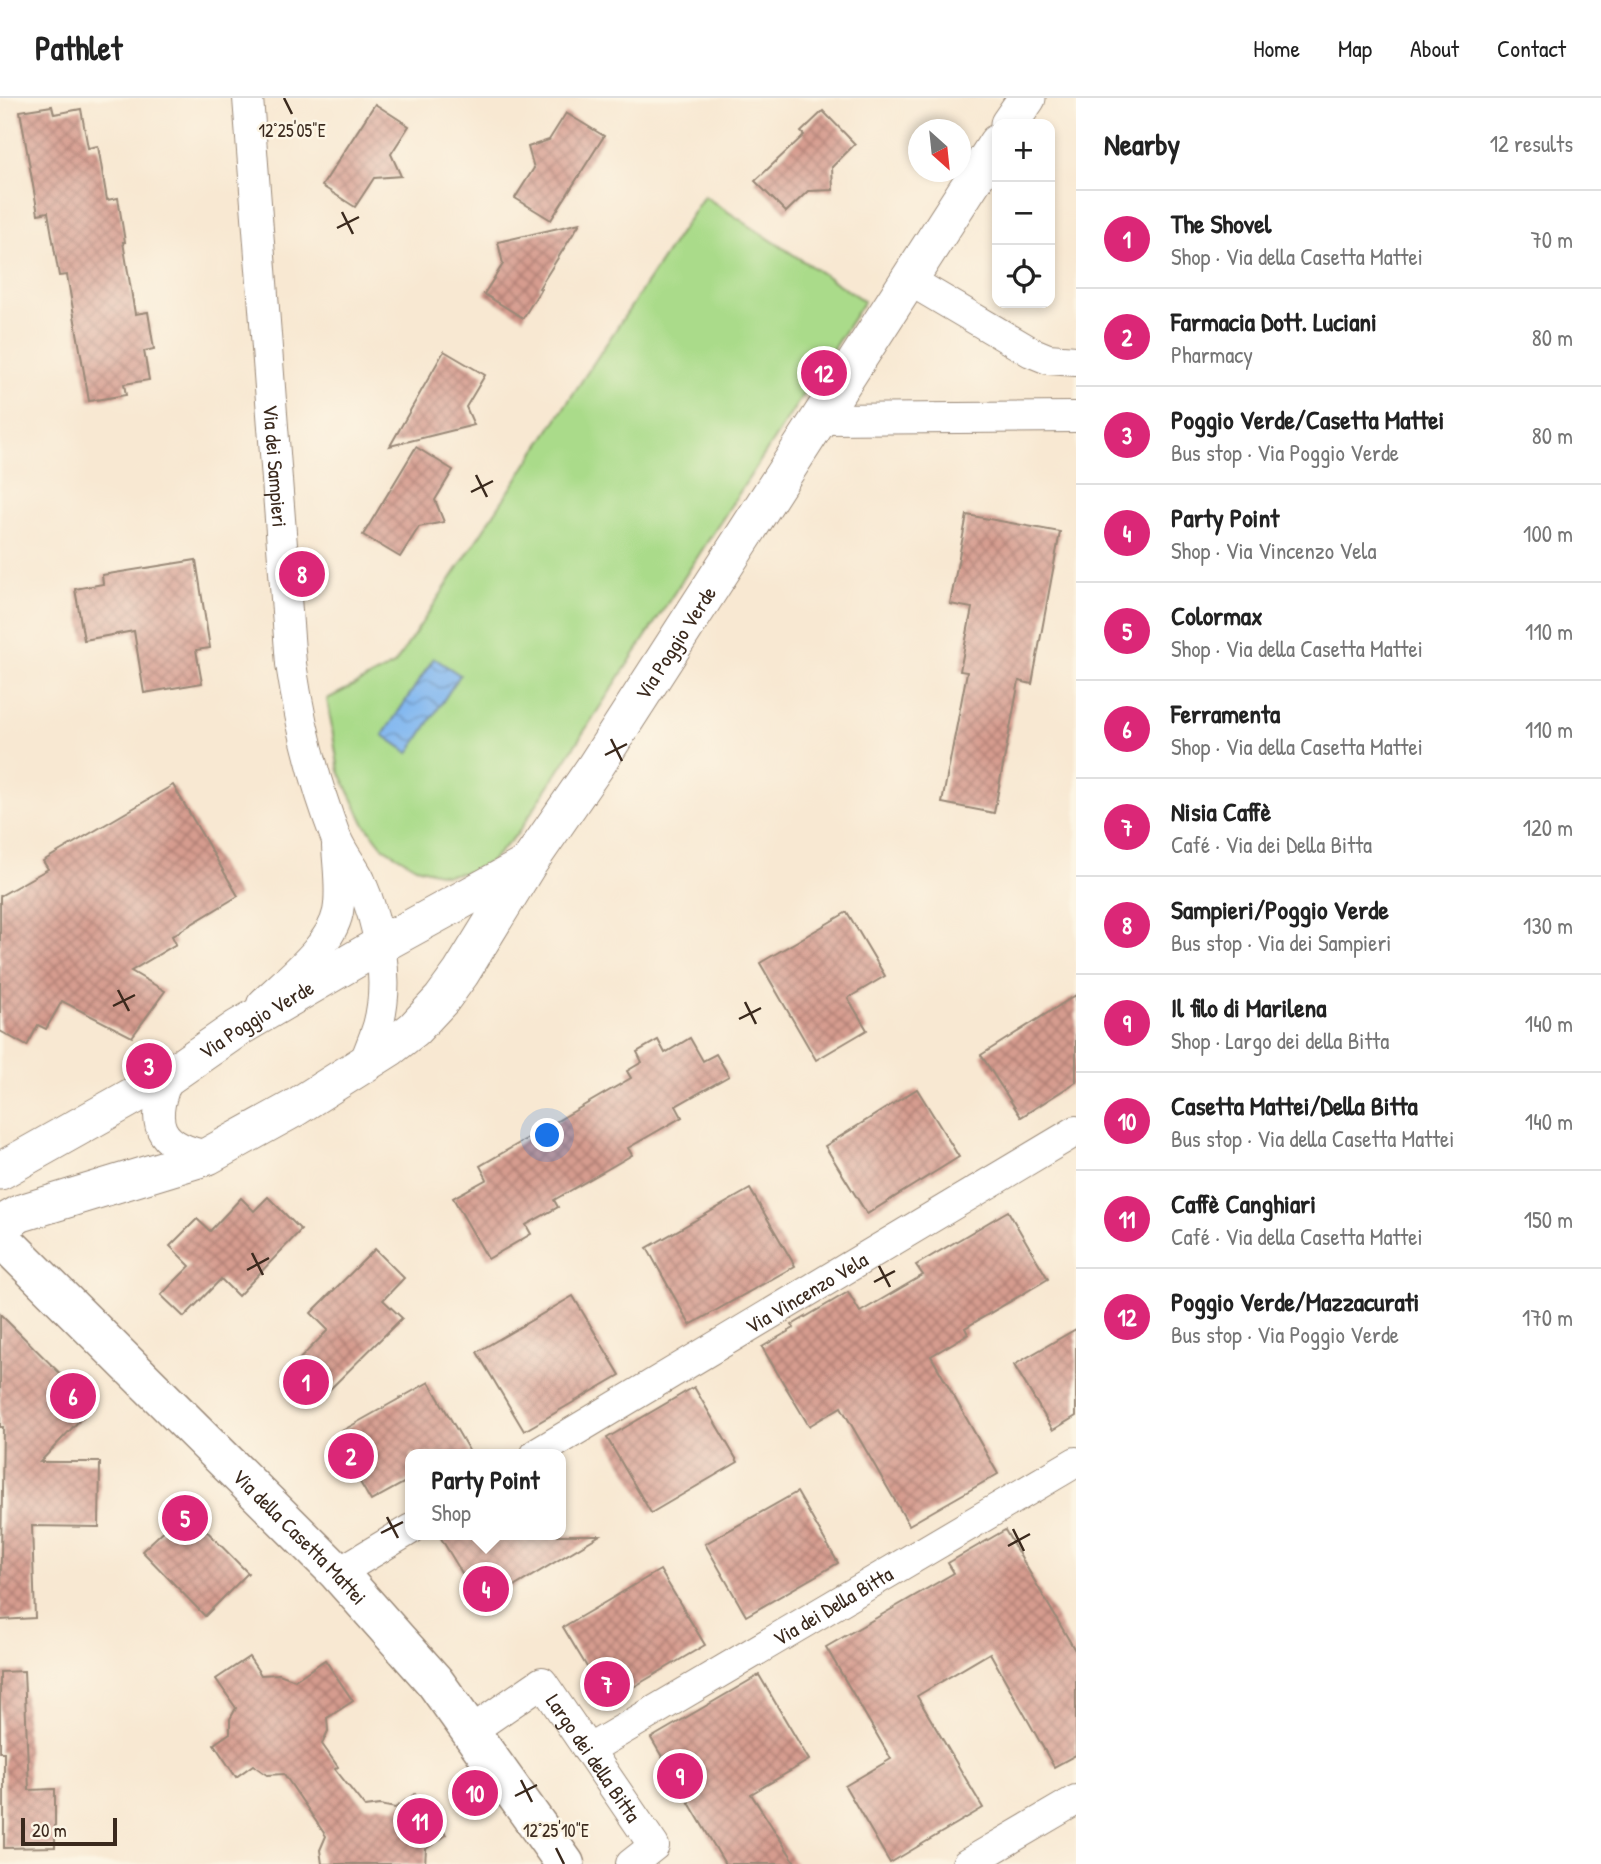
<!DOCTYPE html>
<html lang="en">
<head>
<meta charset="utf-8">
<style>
	:root { --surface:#fff; --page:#f2f2f2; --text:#222; --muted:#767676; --line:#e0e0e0; --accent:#db2777 }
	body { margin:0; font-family:"Patrick Hand",sans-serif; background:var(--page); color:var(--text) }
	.controls { position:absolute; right:21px; top:21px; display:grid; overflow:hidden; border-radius:14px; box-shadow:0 4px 10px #0003 }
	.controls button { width:63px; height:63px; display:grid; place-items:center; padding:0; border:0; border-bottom:2px solid var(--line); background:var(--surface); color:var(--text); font:35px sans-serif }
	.compass { position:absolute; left:908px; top:21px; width:63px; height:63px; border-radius:50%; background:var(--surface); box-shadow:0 4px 10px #0003; rotate:153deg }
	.scale { position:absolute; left:21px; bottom:18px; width:96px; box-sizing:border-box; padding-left:7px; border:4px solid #3b2a1e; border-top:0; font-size:19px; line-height:24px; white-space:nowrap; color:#3b2a1e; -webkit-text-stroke:5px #fcf5e5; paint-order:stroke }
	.you { position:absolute; left:548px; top:1038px; width:24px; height:24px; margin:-18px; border:5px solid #fff; border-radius:50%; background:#1a73e8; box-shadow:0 0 0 10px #1a73e833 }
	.badge { display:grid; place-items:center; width:46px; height:46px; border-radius:50%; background:var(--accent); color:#fff; font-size:23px; font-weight:700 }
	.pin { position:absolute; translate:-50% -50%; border:4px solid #fff; box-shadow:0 2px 7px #0006 }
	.popup { position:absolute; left:405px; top:1351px; width:161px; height:91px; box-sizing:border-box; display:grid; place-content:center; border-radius:14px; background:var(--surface); filter:drop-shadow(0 2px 5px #0005); font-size:23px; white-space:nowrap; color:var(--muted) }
	.popup b { font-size:26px; color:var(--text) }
	.popup::after { content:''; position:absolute; left:50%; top:100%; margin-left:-14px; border:14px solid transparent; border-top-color:var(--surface) }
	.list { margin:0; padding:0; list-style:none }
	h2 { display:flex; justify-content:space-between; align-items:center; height:91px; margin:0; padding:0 28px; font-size:30px }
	h2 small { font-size:23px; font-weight:400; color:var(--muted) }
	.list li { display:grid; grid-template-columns:46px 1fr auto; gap:21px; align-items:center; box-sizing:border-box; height:98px; padding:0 28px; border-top:2px solid var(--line) }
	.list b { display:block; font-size:26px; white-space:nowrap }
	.list p { margin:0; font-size:23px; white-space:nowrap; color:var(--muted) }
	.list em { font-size:23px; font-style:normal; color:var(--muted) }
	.icon { flex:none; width:38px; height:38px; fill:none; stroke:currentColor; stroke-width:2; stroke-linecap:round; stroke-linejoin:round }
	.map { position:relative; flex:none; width:1076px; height:1766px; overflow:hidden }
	header { display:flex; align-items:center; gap:42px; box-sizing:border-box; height:98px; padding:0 35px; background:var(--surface); border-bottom:2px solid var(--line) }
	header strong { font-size:33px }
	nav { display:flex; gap:38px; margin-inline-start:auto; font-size:24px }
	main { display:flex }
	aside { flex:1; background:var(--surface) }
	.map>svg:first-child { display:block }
</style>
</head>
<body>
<header>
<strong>Pathlet</strong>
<nav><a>Home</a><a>Map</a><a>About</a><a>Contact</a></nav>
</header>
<main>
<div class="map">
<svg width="1076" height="1766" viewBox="0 0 1076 1766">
	<defs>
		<pattern id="water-waves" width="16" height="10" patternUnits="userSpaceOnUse" patternTransform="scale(1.75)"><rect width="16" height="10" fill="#81b7f0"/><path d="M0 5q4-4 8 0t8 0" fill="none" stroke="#6b95c2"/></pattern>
		<pattern id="building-cross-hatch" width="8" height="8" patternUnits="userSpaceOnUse" patternTransform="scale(1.75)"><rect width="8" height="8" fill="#d69c8f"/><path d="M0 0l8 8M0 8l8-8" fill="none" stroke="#af7f74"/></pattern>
	</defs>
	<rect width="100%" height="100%" fill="#fcf5e5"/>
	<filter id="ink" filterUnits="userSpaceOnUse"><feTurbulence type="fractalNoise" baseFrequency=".0143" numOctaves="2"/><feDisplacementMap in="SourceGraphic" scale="14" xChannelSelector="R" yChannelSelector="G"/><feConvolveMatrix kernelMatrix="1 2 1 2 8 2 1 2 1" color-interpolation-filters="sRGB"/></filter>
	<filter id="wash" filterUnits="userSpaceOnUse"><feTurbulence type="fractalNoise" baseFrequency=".00686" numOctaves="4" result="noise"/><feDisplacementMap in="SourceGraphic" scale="28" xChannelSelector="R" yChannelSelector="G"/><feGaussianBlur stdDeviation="1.57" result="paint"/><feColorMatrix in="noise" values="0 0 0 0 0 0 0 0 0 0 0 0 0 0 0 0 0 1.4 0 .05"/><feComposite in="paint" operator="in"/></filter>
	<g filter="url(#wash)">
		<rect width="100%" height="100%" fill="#f8e8d2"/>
		<!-- green -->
		<polygon fill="#aadb8a" stroke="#728254" stroke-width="2" points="704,98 864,203 518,735 490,764 469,774 446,777 416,769 384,750 364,725 339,673 327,601 394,567"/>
		<!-- water -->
		<polygon fill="url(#water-waves)" stroke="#5e7087" stroke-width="2" points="434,560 460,577 409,655 383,637"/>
		<g id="blocks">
			<!-- building -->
			<g fill="url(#building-cross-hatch)">
				<polygon points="375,6 409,28 391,56 401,78 374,80 355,109 322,88"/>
				<polygon points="52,8 54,16 81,11 88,50 98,48 107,102 118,100 125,144 123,144 135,216 148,214 154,251 144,253 149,282 124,286 126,297 89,303 67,177 59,178 48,114 38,116 20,13"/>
				<polygon points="823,13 855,46 832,69 833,92 808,93 786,114 755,83 804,37 801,34"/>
				<polygon points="566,15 604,38 551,122 515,100 534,70 528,49 549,42"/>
				<polygon points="580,125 539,190 541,191 523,220 484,196 503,166 498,144"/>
				<polygon points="444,253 485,277 466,309 474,327 390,348"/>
				<polygon points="416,349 453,372 435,402 444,424 419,429 400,459 363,437"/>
				<polygon points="967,417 1060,434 1032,586 1019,583 994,715 942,705 967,574 960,573 972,510 950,506"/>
				<polygon points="196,462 210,550 196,552 202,585 144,595 134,533 84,542 75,491 103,486 102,477"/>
				<polygon points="173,687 238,798 172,838 176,846 131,873 165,893 132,939 62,903 46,931 38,927 27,948 0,933 0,798 48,771 43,763"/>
				<polygon points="847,814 885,878 848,900 867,932 816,962 760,865"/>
				<polygon points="1076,897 1076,984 1021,1019 981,957"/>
				<polygon points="690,940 703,963 716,956 729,978 676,1008 682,1019 628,1050 632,1057 554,1102 558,1109 526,1127 531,1136 488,1161 453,1100 487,1081 480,1068 631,980 627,973 642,964 637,954 658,942 665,955"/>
				<polygon points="917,991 959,1059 867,1116 825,1048"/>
				<polygon points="750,1091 795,1168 690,1227 647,1150"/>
				<polygon points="268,1099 301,1132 238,1198 221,1181 184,1219 161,1197 190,1168 170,1148 197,1121 210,1133 241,1100 254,1113"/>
				<polygon points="1008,1113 1048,1181 965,1230 968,1236 931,1258 998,1376 909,1427 841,1309 809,1328 762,1249 794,1230 792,1227 848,1194 860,1214 923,1177 916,1167"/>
				<polygon points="375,1151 404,1180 383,1202 402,1220 316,1305 286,1275 328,1232 311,1215"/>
				<polygon points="573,1198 620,1277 524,1333 477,1254"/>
				<polygon points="0,1216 93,1308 40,1364 100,1364 99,1429 32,1428 35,1520 0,1522 3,1329 0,1329"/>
				<polygon points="1076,1231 1076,1318 1053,1332 1014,1267"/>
				<polygon points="429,1284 471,1356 411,1356 411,1381 371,1403 333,1338"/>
				<polygon points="694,1289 738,1364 651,1415 607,1340"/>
				<polygon points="797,1394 838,1465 746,1518 705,1446"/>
				<polygon points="186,1412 248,1475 205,1518 142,1453"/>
				<polygon points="1005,1432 1076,1554 1076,1657 1054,1669 990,1555 917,1598 983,1710 890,1765 845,1688 891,1661 826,1549 954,1475 948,1465"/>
				<polygon points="439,1437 600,1437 482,1508"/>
				<polygon points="660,1472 705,1547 608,1604 563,1529"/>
				<polygon points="249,1559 261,1577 279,1576 295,1582 325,1562 353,1603 327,1620 328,1633 322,1646 338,1669 335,1671 365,1709 380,1707 395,1710 415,1696 446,1737 426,1751 425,1766 322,1766 320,1752 326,1738 284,1676 267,1677 253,1667 236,1679 214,1646 230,1635 230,1621 236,1610 216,1581"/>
				<polygon points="24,1573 29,1692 55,1691 55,1749 4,1750 4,1654 0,1654 0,1574"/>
				<polygon points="759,1577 809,1662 751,1696 796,1766 725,1766 651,1640"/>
			</g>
		</g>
	</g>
	<g filter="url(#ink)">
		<use href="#blocks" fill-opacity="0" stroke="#9a8978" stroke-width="2"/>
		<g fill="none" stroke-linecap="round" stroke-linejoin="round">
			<defs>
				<g id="minor">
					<path id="s1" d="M248 0 291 566C300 626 314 683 336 740 342 755 353 768 360 782 379 826 391 881 378 928 374 941 368 955 363 968"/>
					<polyline points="909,182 1031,254 1048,261 1076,263"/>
					<polyline points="820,321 1076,319"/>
					<path d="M262 906C286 882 331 849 338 814 342 793 338 769 337 748"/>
					<path d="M169 978C149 1025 157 1048 208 1058"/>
					<path id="s2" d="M536 1356 1076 1033"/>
					<polyline points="338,1475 411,1431"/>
					<path id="s3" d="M471 1633 542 1584 654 1748 631 1766"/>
					<path id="s4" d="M588 1652 1076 1364"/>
					<polyline points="967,1766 1076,1702"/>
				</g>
				<g id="tertiary">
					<polyline points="1009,26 1027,0"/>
					<path id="s5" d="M0 1073 169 978 238 930 380 847 524 768"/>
					<path id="s6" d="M0 1127 21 1115 208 1058 293 1011 391 949 414 931 442 901 461 875 528 766 595 669 997 45"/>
				</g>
				<g id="secondary">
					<path id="s7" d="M0 1139 338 1475 435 1584 565 1766"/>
				</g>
			</defs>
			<!-- minor casing -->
			<use href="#minor" stroke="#9a8978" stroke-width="32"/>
			<!-- tertiary casing -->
			<use href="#tertiary" stroke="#9a8978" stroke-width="39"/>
			<!-- secondary casing -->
			<use href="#secondary" stroke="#9a8978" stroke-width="41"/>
			<!-- minor -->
			<use href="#minor" stroke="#fff" stroke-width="30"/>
			<!-- tertiary -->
			<use href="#tertiary" stroke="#fff" stroke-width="37"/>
			<!-- secondary -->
			<use href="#secondary" stroke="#fff" stroke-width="38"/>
		</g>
	</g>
	<!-- ticks -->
	<path fill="none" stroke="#3b2a1e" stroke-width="2.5" d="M284 0 292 16M342 114 353 136M337 130 359 119M476 377 487 399M471 394 493 383M611 641 622 663M605 657 627 646M118 892 129 913M745 904 756 926M113 908 135 897M739 921 761 910M252 1155 263 1177M879 1168 890 1189M247 1172 269 1160M874 1184 895 1173M387 1419 398 1440M1013 1431 1024 1453M381 1435 403 1424M1008 1448 1030 1436M521 1682 532 1704M515 1698 537 1687M556 1750 564 1766"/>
	<g text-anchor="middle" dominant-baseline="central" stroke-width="5" stroke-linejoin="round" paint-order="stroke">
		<!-- street labels -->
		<g font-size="21" fill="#3b2a1e" stroke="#fcf5e5">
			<text stroke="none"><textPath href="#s1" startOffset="369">Via dei Sampieri</textPath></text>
			<text stroke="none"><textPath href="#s6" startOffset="929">Via Poggio Verde</textPath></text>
			<text stroke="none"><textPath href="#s5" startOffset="298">Via Poggio Verde</textPath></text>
			<text stroke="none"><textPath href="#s2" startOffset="315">Via Vincenzo Vela</textPath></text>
			<text stroke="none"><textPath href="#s7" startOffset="424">Via della Casetta Mattei</textPath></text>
			<text stroke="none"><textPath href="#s4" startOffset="284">Via dei Della Bitta</textPath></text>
			<text stroke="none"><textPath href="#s3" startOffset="178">Largo dei della Bitta</textPath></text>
		</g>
	</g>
	<g font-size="18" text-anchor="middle" fill="#3b2a1e" stroke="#fcf5e5" stroke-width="5" stroke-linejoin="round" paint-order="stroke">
		<text x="292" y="39">12°25'05"E</text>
		<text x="556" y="1739">12°25'10"E</text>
	</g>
</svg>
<div class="controls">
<button>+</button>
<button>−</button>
<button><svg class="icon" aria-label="locate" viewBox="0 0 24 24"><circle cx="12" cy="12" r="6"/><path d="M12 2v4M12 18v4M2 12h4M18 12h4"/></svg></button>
</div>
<svg class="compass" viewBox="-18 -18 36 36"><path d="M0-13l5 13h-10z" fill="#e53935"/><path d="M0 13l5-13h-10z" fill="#767676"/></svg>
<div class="scale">20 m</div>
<div class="you"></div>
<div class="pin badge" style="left:306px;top:1284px">1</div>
<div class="pin badge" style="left:351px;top:1358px">2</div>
<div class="pin badge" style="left:149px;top:968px">3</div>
<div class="pin badge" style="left:486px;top:1491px">4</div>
<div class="popup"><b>Party Point</b>Shop</div>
<div class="pin badge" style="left:185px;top:1420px">5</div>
<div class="pin badge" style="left:73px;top:1298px">6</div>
<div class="pin badge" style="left:607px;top:1586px">7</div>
<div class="pin badge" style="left:302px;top:476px">8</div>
<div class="pin badge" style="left:680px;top:1678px">9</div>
<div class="pin badge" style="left:475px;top:1695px">10</div>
<div class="pin badge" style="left:420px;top:1723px">11</div>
<div class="pin badge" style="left:824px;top:275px">12</div>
</div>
<aside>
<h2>Nearby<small>12 results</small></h2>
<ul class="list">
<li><span class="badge">1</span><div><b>The Shovel</b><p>Shop · Via della Casetta Mattei</p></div><em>70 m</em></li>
<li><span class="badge">2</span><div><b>Farmacia Dott. Luciani</b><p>Pharmacy</p></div><em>80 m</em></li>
<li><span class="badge">3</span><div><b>Poggio Verde/Casetta Mattei</b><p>Bus stop · Via Poggio Verde</p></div><em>80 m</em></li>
<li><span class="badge">4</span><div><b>Party Point</b><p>Shop · Via Vincenzo Vela</p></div><em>100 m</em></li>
<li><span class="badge">5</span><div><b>Colormax</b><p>Shop · Via della Casetta Mattei</p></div><em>110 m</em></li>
<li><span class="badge">6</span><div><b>Ferramenta</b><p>Shop · Via della Casetta Mattei</p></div><em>110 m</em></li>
<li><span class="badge">7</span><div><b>Nisia Caffè</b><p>Café · Via dei Della Bitta</p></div><em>120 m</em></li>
<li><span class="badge">8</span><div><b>Sampieri/Poggio Verde</b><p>Bus stop · Via dei Sampieri</p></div><em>130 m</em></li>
<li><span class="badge">9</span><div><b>Il filo di Marilena</b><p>Shop · Largo dei della Bitta</p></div><em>140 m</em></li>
<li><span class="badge">10</span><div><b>Casetta Mattei/Della Bitta</b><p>Bus stop · Via della Casetta Mattei</p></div><em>140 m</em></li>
<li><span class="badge">11</span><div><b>Caffè Canghiari</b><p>Café · Via della Casetta Mattei</p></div><em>150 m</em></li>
<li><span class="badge">12</span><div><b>Poggio Verde/Mazzacurati</b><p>Bus stop · Via Poggio Verde</p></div><em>170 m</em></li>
</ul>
</aside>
</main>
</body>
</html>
